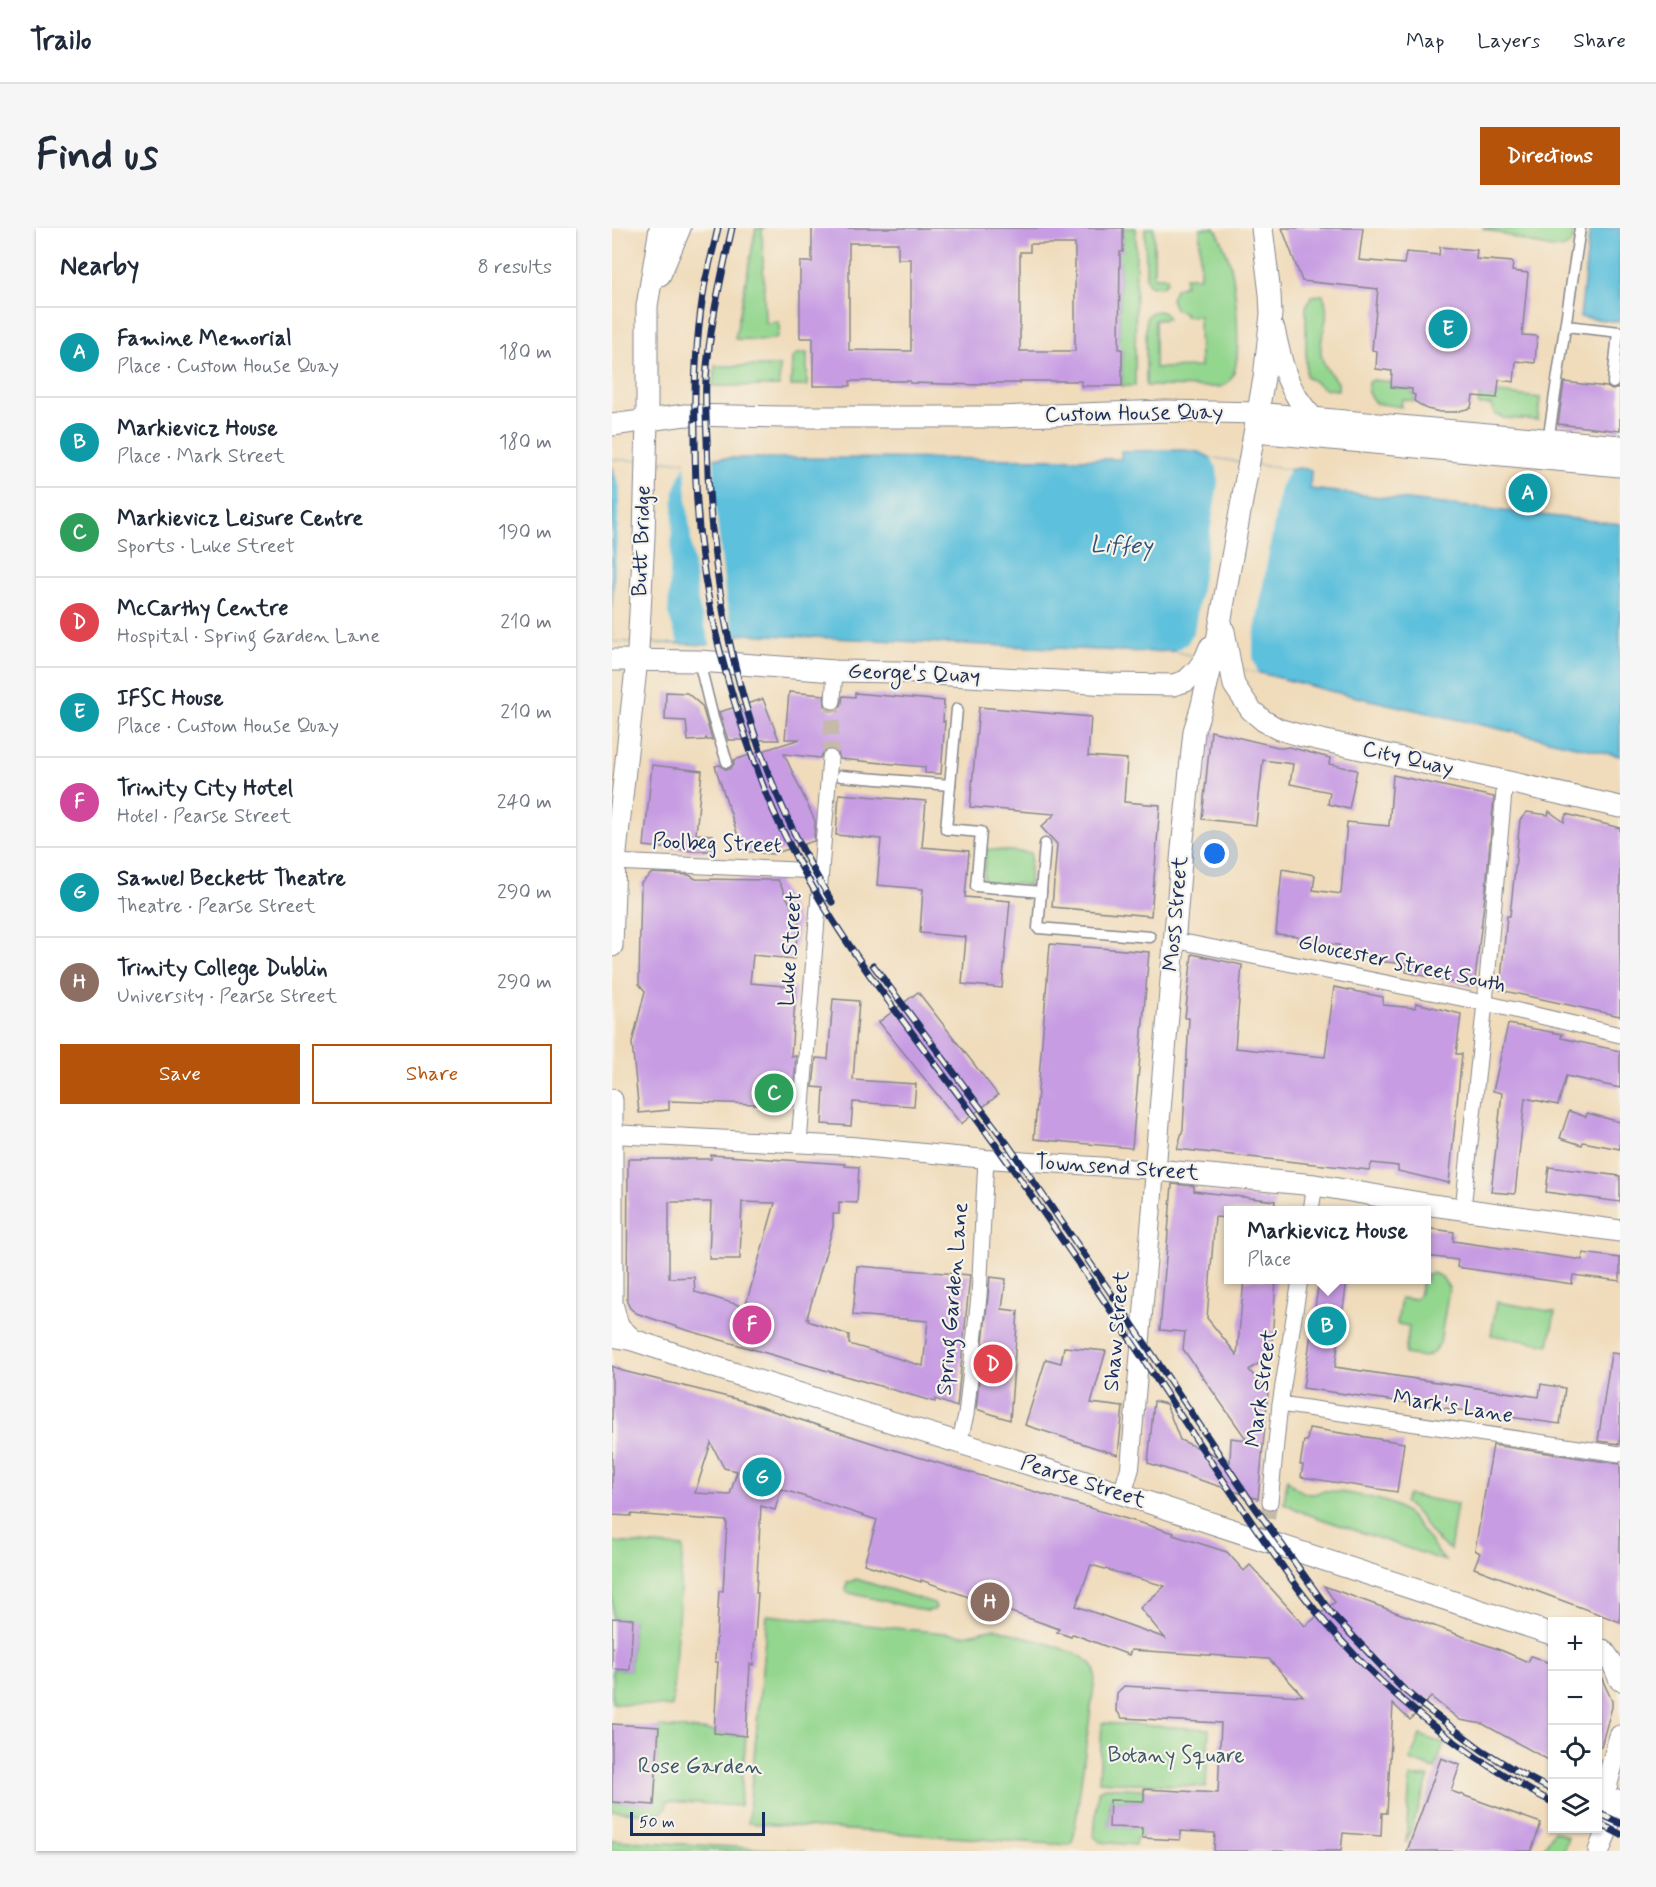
<!DOCTYPE html>
<html lang="en">
<head>
<meta charset="utf-8">
<style>
	:root { --surface:#fff; --page:#f6f6f7; --text:#1f2937; --muted:#747a83; --line:#e0e1e3; --accent:#b45309 }
	body { margin:0; font-family:Mynerve,sans-serif; background:var(--page); color:var(--text) }
	.controls { position:absolute; right:18px; bottom:18px; display:grid; overflow:hidden; border-radius:0px; box-shadow:0 2px 4px #0004 }
	.controls button { width:54px; height:54px; display:grid; place-items:center; padding:0; border:0; border-bottom:2px solid var(--line); background:var(--surface); color:var(--text); font:30px sans-serif }
	.scale { position:absolute; left:18px; bottom:15px; width:135px; box-sizing:border-box; padding-left:6px; border:3px solid #1b2f5e; border-top:0; font-size:16px; line-height:21px; white-space:nowrap; color:#1b2f5e; -webkit-text-stroke:4px #f7f3e8; paint-order:stroke }
	.you { position:absolute; left:603px; top:626px; width:21px; height:21px; margin:-15px; border:4px solid #fff; border-radius:50%; background:#1a73e8; box-shadow:0 0 0 9px #1a73e833 }
	.badge { display:grid; place-items:center; width:39px; height:39px; border-radius:50%; background:var(--accent); color:#fff; font-size:20px; font-weight:700 }
	.pin { position:absolute; translate:-50% -50%; border:3px solid #fff; box-shadow:0 2px 6px #0006 }
	.popup { position:absolute; left:612px; top:978px; width:207px; height:78px; box-sizing:border-box; display:grid; place-content:center; border-radius:0px; background:var(--surface); filter:drop-shadow(0 2px 4px #0005); font-size:20px; white-space:nowrap; color:var(--muted) }
	.popup b { font-size:22px; color:var(--text) }
	.popup::after { content:''; position:absolute; left:50%; top:100%; margin-left:-12px; border:12px solid transparent; border-top-color:var(--surface) }
	.list { margin:0; padding:0; list-style:none }
	h2 { display:flex; justify-content:space-between; align-items:center; height:78px; margin:0; padding:0 24px; font-size:26px }
	h2 small { font-size:20px; font-weight:400; color:var(--muted) }
	.list li { display:grid; grid-template-columns:39px 1fr auto; gap:18px; align-items:center; box-sizing:border-box; height:90px; padding:0 24px; border-top:2px solid var(--line) }
	.list b { display:block; font-size:22px; white-space:nowrap }
	.list p { margin:0; font-size:20px; white-space:nowrap; color:var(--muted) }
	.list em { font-size:20px; font-style:normal; color:var(--muted) }
	.actions { display:flex; gap:12px; padding:18px 24px }
	.actions a { flex:1; padding:14px 0; border:2px solid var(--accent); border-radius:0px; text-align:center; font-size:21px; color:var(--accent) }
	.actions .main { background:var(--accent); color:#fff }
	.icon { flex:none; width:33px; height:33px; fill:none; stroke:currentColor; stroke-width:2; stroke-linecap:round; stroke-linejoin:round }
	.map { position:relative; flex:none; width:1008px; height:1623px; overflow:hidden; border-radius:0px }
	header { display:flex; align-items:center; gap:36px; box-sizing:border-box; height:84px; padding:0 30px; background:var(--surface); border-bottom:2px solid var(--line) }
	header strong { font-size:28px }
	nav { display:flex; gap:33px; margin-inline-start:auto; font-size:21px }
	.intro { display:flex; align-items:center; justify-content:space-between; box-sizing:border-box; height:144px; padding:0 36px }
	h1 { margin:0; font-size:42px }
	.button { padding:15px 27px; border-radius:0px; background:var(--accent); color:#fff; font-size:21px; font-weight:700 }
	main { display:flex; gap:36px; padding:0 36px }
	aside { flex:1; background:var(--surface); border-radius:0px; box-shadow:0 2px 4px #0004 }
	.map>svg:first-child { display:block }
</style>
</head>
<body>
<header>
<strong>Trailo</strong>
<nav><a>Map</a><a>Layers</a><a>Share</a></nav>
</header>
<div class="intro"><h1>Find us</h1><a class="button">Directions</a></div>
<main>
<aside>
<h2>Nearby<small>8 results</small></h2>
<ul class="list">
<li><span class="badge" style="background:#0f9aa8">A</span><div><b>Famine Memorial</b><p>Place · Custom House Quay</p></div><em>180 m</em></li>
<li><span class="badge" style="background:#0f9aa8">B</span><div><b>Markievicz House</b><p>Place · Mark Street</p></div><em>180 m</em></li>
<li><span class="badge" style="background:#2e9e5b">C</span><div><b>Markievicz Leisure Centre</b><p>Sports · Luke Street</p></div><em>190 m</em></li>
<li><span class="badge" style="background:#e0444e">D</span><div><b>McCarthy Centre</b><p>Hospital · Spring Garden Lane</p></div><em>210 m</em></li>
<li><span class="badge" style="background:#0f9aa8">E</span><div><b>IFSC House</b><p>Place · Custom House Quay</p></div><em>210 m</em></li>
<li><span class="badge" style="background:#d1479c">F</span><div><b>Trinity City Hotel</b><p>Hotel · Pearse Street</p></div><em>240 m</em></li>
<li><span class="badge" style="background:#0f9aa8">G</span><div><b>Samuel Beckett Theatre</b><p>Theatre · Pearse Street</p></div><em>290 m</em></li>
<li><span class="badge" style="background:#8d6e63">H</span><div><b>Trinity College Dublin</b><p>University · Pearse Street</p></div><em>290 m</em></li>
</ul>
<div class="actions"><a class="main">Save</a><a>Share</a></div>
</aside>
<div class="map">
<svg width="1008" height="1623" viewBox="0 0 1008 1623">
	<rect width="100%" height="100%" fill="#f7f3e8"/>
	<filter id="ink" filterUnits="userSpaceOnUse"><feTurbulence type="fractalNoise" baseFrequency=".0167" numOctaves="2"/><feDisplacementMap in="SourceGraphic" scale="12" xChannelSelector="R" yChannelSelector="G"/><feConvolveMatrix kernelMatrix="1 2 1 2 8 2 1 2 1" color-interpolation-filters="sRGB"/></filter>
	<filter id="wash" filterUnits="userSpaceOnUse"><feTurbulence type="fractalNoise" baseFrequency=".008" numOctaves="4" result="noise"/><feDisplacementMap in="SourceGraphic" scale="24" xChannelSelector="R" yChannelSelector="G"/><feGaussianBlur stdDeviation="1.35" result="paint"/><feColorMatrix in="noise" values="0 0 0 0 0 0 0 0 0 0 0 0 0 0 0 0 0 1.4 0 .05"/><feComposite in="paint" operator="in"/></filter>
	<g filter="url(#wash)">
		<rect width="100%" height="100%" fill="#f0dcbb"/>
		<!-- green -->
		<g fill="#93d68e" stroke="#578276" stroke-width="1.5">
			<path d="M144 0H152L150 1 153 95 167 94C167 99 168 106 165 109 159 114 131 111 123 111Z"/>
			<polygon points="511,0 524,0 523,158 510,158 510,121 489,121 507,111 508,34 495,24 511,23"/>
			<polygon points="533,0 542,0 542,49 555,49 555,54 549,59 537,57 534,50"/>
			<path d="M588 0H603C610 11 614 23 618 35 624 58 630 126 621 147 618 154 614 157 607 159L534 158V91C538 81 552 80 556 91L543 92V140L588 139 587 88H573V85L563 81 559 71 563 61 573 57V49H588Z"/>
			<path d="M870 0H962L960 15C957 17 955 19 952 20 938 24 888 4 870 0Z"/>
			<path d="M711 67C725 101 689 119 726 154V162L713 161 694 148V79L699 68Z"/>
			<polygon points="195,125 195,158 179,158 180,130 185,126"/>
			<polygon points="103,138 168,138 167,158 101,158"/>
			<polygon points="761,152 779,154 779,159 800,161 800,166 803,167 802,173 790,171 789,179 763,175 756,165 756,155"/>
			<polygon points="886,165 928,170 926,192 890,190 889,188 883,187 879,177 866,177 868,168 885,170"/>
			<polygon points="374,621 419,625 417,657 371,654"/>
			<path d="M821 1045 830 1049 837 1060 828 1115 822 1124 817 1127 812 1129 793 1126 797 1098 785 1096 789 1070C808 1073 808 1070 810 1052H814V1046Z"/>
			<polygon points="885,1074 943,1084 937,1117 879,1107"/>
			<path d="M675 1251C681 1258 688 1265 698 1266 702 1267 706 1264 711 1263 724 1262 767 1270 780 1276 803 1286 817 1314 833 1333L692 1285 672 1275Z"/>
			<path d="M796 1267 845 1276 838 1322C823 1312 817 1302 807 1288 803 1283 797 1279 792 1274Z"/>
			<polygon points="0,1314 71,1319 60,1479 0,1475 0,1441 18,1442 21,1392 0,1390"/>
			<polygon points="244,1351 322,1375 324,1379 322,1382 314,1383 238,1365 234,1363 235,1355"/>
			<polygon points="155,1387 352,1407 383,1400 440,1417 465,1426 478,1434 483,1442 483,1450 461,1614 457,1617 136,1595"/>
			<polygon points="490,1495 597,1501 594,1559 487,1553"/>
			<polygon points="47,1499 102,1503 102,1505 134,1508 128,1578 55,1573 54,1580 47,1586 0,1583 0,1574 42,1576"/>
			<polygon points="808,1507 832,1516 823,1541 798,1532"/>
			<polygon points="798,1549 817,1549 794,1616"/>
			<polygon points="492,1559 532,1561 532,1573 498,1572 497,1598 530,1600 530,1610 524,1610 523,1617 488,1614 482,1608 486,1564"/>
			<polygon points="942,1603 956,1609 951,1623 930,1623"/>
			<polygon points="0,1612 193,1623 0,1623"/>
		</g>
		<!-- water -->
		<g fill="#5dc0dc" stroke="#3c789d" stroke-width="1.5">
			<polygon points="978,0 1008,0 1008,94 968,89"/>
			<polygon points="572,222 587,224 599,230 677,242 687,240 699,242 698,261 1008,296 1008,528 718,463 563,423 531,424 131,406 95,417 0,413 0,232 74,234 102,230 509,231 509,223"/>
		</g>
		<!-- pier -->
		<g fill="#f0dcbb">
			<polygon points="102,227 103,273 114,374 124,411 99,419 86,374 75,274 73,236 62,263 56,386 66,415 0,413 0,385 8,260 0,238 0,232 73,234 74,231"/>
			<polygon points="599,230 677,242 668,260 641,414 641,430 646,445 563,423 575,416 582,404 606,255 605,240"/>
		</g>
		<g id="blocks">
			<!-- building -->
			<g fill="#c79ce3" fill-rule="evenodd">
				<path d="M200 0H511V24H508L507 121H510V158H469V153H408V155H369V157L298 155V153H238V158H201V110H188V34H200ZM237 15H286V31H299V123L237 122ZM418 16H463V123H408V24H418Z"/>
				<polygon points="670,0 751,0 747,32 792,36 794,24 827,27 828,19 865,22 864,31 901,34 900,43 916,45 910,107 925,108 923,135 904,133 902,154 887,152 885,170 861,168 859,180 843,184 828,184 815,181 802,173 803,167 800,166 800,161 779,159 780,143 764,141 765,123 760,122 766,61 690,53"/>
				<polygon points="952,154 995,159 1000,162 1008,160 1008,203 946,196"/>
				<polygon points="54,464 75,465 90,478 100,512 95,512 94,510 93,512 76,513 74,493 53,492"/>
				<polygon points="177,464 212,467 213,478 221,483 229,479 231,468 243,469 243,465 332,473 331,494 333,493 329,546 313,545 313,539 228,531 226,525 219,520 213,522 208,530 172,526 203,593 202,613 161,626 131,623 103,538 108,537 113,541 118,541 122,536 122,532 188,511 173,511"/>
				<polygon points="151,471 167,512 116,512 107,484"/>
				<polygon points="367,479 479,489 476,528 515,531 512,574 548,577 539,688 440,679 445,616 429,599 443,586 358,579"/>
				<polygon points="599,503 670,520 677,519 718,530 717,536 745,542 737,581 716,576 718,564 678,556 681,536 651,532 644,597 590,591"/>
				<polygon points="40,537 90,543 84,606 101,607 100,623 82,623 32,618"/>
				<polygon points="781,547 882,569 874,659 862,759 794,744 795,736 763,733 764,730 726,725 727,717 685,713 686,708 664,706 670,641 703,647 701,662 729,666 735,594 777,598"/>
				<polygon points="227,566 314,573 310,619 357,623 353,669 398,673 390,760 350,756 354,709 308,705 311,661 265,657 269,611 224,607"/>
				<polygon points="937,583 952,594 954,586 1008,600 1008,788 888,762 895,688 898,688 908,592 915,584 936,587"/>
				<polygon points="40,645 77,647 84,651 166,652 187,694 182,731 141,727 138,755 184,759 179,828 184,828 182,858 177,857 175,877 57,873 57,882 27,885 20,815 33,763 27,756 29,655"/>
				<polygon points="438,716 537,724 520,920 422,911"/>
				<polygon points="580,726 630,737 623,820 713,829 722,759 771,769 771,777 803,780 804,775 849,786 844,826 850,826 837,955 786,943 786,938 760,935 757,942 565,921 571,901 577,790 573,790"/>
				<polygon points="306,764 386,867 349,896 267,794"/>
				<polygon points="221,771 247,773 241,852 304,856 302,878 241,874 239,898 210,896 212,860 201,859 204,830 216,831"/>
				<polygon points="896,796 950,806 949,810 1008,823 1008,860 954,848 946,877 913,870 903,966 879,964 890,865 881,863"/>
				<polygon points="957,883 974,889 975,885 1008,894 1008,921 971,914 970,917 948,910"/>
				<path d="M99 927 233 936V938L247 939 245 975 227 974V986H221V999L195 1090H197L196 1093 237 1107V1116L311 1138 316 1093 241 1087 245 1038 358 1047 345 1179 323 1171V1174L71 1101 24 1085 18 1080 15 1074 16 931H99ZM57 974H99L97 1031H128L130 974 163 975 130 1090H127V1077L83 1064 82 1049 57 1050Z"/>
				<polygon points="937,939 1008,948 1008,974 934,964"/>
				<polygon points="560,956 582,958 582,963 663,973 662,982 616,982 616,990 603,989 595,1090 625,1127 632,1052 664,1052 659,1127 637,1142 656,1165 646,1271 536,1235 542,1173 554,1176 568,1212 618,1234 619,1210 635,1212 571,1121 573,1104 548,1102"/>
				<polygon points="814,1000 842,1004 841,1013 970,1032 971,1025 1008,1030 1008,1053 961,1047 960,1056 845,1039 846,1032 814,1028"/>
				<polygon points="378,1049 394,1051 390,1081 406,1083 398,1192 364,1181"/>
				<polygon points="707,1052 735,1052 723,1139 927,1169 929,1156 953,1160 948,1196 691,1160"/>
				<polygon points="452,1119 494,1123 479,1175 511,1179 506,1227 413,1197 434,1131 449,1135"/>
				<polygon points="999,1125 1008,1126 1008,1216 986,1213"/>
				<path d="M0 1138 11 1143 124 1171 279 1221 562 1305 561 1307 615 1324 632 1343 638 1337 693 1398 723 1374 712 1358 891 1423 916 1434 919 1428 940 1436V1534L871 1496 848 1492 819 1469 798 1492 781 1476 775 1585H770L769 1608 731 1605 729 1623H602L603 1605 568 1603V1612L530 1610V1600L497 1599 498 1572 532 1573V1561L606 1565 609 1495 510 1490 504 1482 505 1465 512 1458 691 1468 657 1431 519 1422 517 1427 461 1406 459 1409 445 1404 447 1401 309 1352V1354L252 1336 265 1292 169 1261 163 1282 149 1278 144 1365H146L141 1437 138 1436 134 1508 102 1505 106 1434H103L107 1363H111L115 1293 19 1286V1288L0 1287ZM99 1215 112 1240 125 1243 118 1267 83 1265ZM479 1337 553 1358 528 1380 553 1410 464 1378Z"/>
				<polygon points="697,1200 792,1215 785,1264 689,1249 691,1237 688,1237 692,1213 695,1213"/>
				<polygon points="881,1217 1008,1236 1008,1394 862,1340 868,1325 863,1322"/>
				<polygon points="0,1390 21,1391 18,1442 0,1441"/>
				<polygon points="986,1442 1000,1473 1000,1479 989,1518 986,1518"/>
				<polygon points="0,1496 47,1499 42,1577 0,1574"/>
				<polygon points="829,1530 848,1537 839,1563 929,1595 919,1623 795,1623"/>
			</g>
		</g>
	</g>
	<g filter="url(#ink)">
		<use href="#blocks" fill-opacity="0" stroke="#86868c" stroke-width="1.5"/>
		<g fill="none" stroke-linecap="round" stroke-linejoin="round">
			<!-- minor-tunnel -->
			<g stroke="#c5b9a8" stroke-width="15" stroke-dasharray="15 8" stroke-linecap="butt">
				<polyline points="218,530 221,473"/>
				<polyline points="652,1313 658,1274"/>
			</g>
			<defs>
				<g id="pedestrian">
					<polyline points="954,98 1008,104"/>
					<polyline points="1001,155 1006,104"/>
					<polyline points="936,213 968,0"/>
					<polyline points="87,433 101,490 115,534"/>
					<polyline points="345,481 334,601 369,604 364,658 429,664 426,700 538,709"/>
					<polyline points="229,548 338,557"/>
					<polyline points="429,664 433,616"/>
				</g>
				<g id="minor">
					<polyline points="221,473 223,443"/>
					<polyline points="0,634 208,643"/>
					<polyline points="562,712 873,775 1008,807"/>
					<polyline points="187,915 218,530"/>
					<polyline points="851,981 873,775 893,553"/>
					<polyline points="699,982 703,957"/>
					<polyline points="668,1176 1008,1226"/>
					<polyline points="347,1215 354,1187 367,1068 374,931"/>
					<polyline points="658,1274 668,1176 688,1052"/>
				</g>
				<polyline id="tertiary" points="0,906 239,918 374,931 543,942 518,1240 510,1267"/>
				<g id="secondary">
					<polyline points="650,0 658,66 659,86 652,150 604,418 589,481 582,503 570,621 543,942 703,957 820,977 1008,1003"/>
					<polyline points="48,47 68,0"/>
					<path d="M662 101C670 138 675 162 701 190"/>
					<polyline points="0,197 73,187 172,189 385,189 554,183 646,185 1008,218"/>
					<polyline points="643,204 1008,238"/>
					<polyline points="612,403 622,457 639,482 652,493 666,501 687,507 1008,579"/>
					<polyline points="0,432 87,433 223,443 285,444 498,456 561,457 574,453 585,442 593,431 598,419"/>
					<polyline points="0,718 3,634 26,422 32,309 35,192 35,78 48,0"/>
					<polyline points="0,872 0,1075 6,1098 21,1112"/>
					<polyline points="0,1108 21,1112 130,1148 455,1248 940,1406"/>
					<polyline points="991,1422 1001,1436 1008,1452"/>
					<polyline points="986,1588 1008,1508"/>
					<polyline points="987,1623 1006,1572"/>
				</g>
			</defs>
			<!-- pedestrian casing -->
			<use href="#pedestrian" stroke="#86868c" stroke-width="13"/>
			<!-- minor casing -->
			<use href="#minor" stroke="#86868c" stroke-width="17"/>
			<!-- tertiary casing -->
			<use href="#tertiary" stroke="#86868c" stroke-width="20"/>
			<!-- secondary casing -->
			<use href="#secondary" stroke="#86868c" stroke-width="23"/>
			<!-- pedestrian -->
			<use href="#pedestrian" stroke="#fff" stroke-width="10"/>
			<!-- minor -->
			<use href="#minor" stroke="#fff" stroke-width="15"/>
			<!-- tertiary -->
			<use href="#tertiary" stroke="#fff" stroke-width="18"/>
			<!-- secondary -->
			<use href="#secondary" stroke="#fff" stroke-width="21"/>
			<defs>
				<g id="rail">
					<path d="M106 0C102 18 97 37 93 55 84 105 82 154 83 205 83 261 86 317 97 373 107 428 124 482 143 536 188 667 279 775 360 885 398 935 433 987 469 1039 528 1123 582 1211 641 1296 668 1335 694 1374 726 1409 787 1477 859 1532 940 1574"/>
					<path d="M120 0C109 50 97 100 94 152 93 171 94 191 95 211 97 372 135 536 220 674"/>
					<polyline points="261,737 394,914 510,1081 635,1268 719,1385 791,1461 814,1480 870,1522 904,1543 940,1562"/>
					<polyline points="986,1585 1008,1595"/>
					<polyline points="986,1595 1008,1606"/>
				</g>
			</defs>
			<!-- rail casing -->
			<use href="#rail" stroke="#1b2f5e" stroke-width="7"/>
			<!-- rail -->
			<use href="#rail" stroke="#f7f3e8" stroke-width="4.5" stroke-dasharray="14" stroke-linecap="butt"/>
		</g>
	</g>
	<g text-anchor="middle" dominant-baseline="central" stroke-width="4.5" stroke-linejoin="round" paint-order="stroke">
		<!-- street labels -->
		<g font-size="22" fill="#1b2f5e" stroke="#f7f3e8">
			<text transform="translate(522 186) rotate(-1)">Custom House Quay</text>
			<text transform="translate(30 313) rotate(-88)">Butt Bridge</text>
			<text transform="translate(302 446) rotate(2)">George's Quay</text>
			<text transform="translate(796 531) rotate(13)">City Quay</text>
			<text transform="translate(105 616) rotate(2)">Poolbeg Street</text>
			<text transform="translate(564 686) rotate(-85)">Moss Street</text>
			<text transform="translate(179 721) rotate(-86)">Luke Street</text>
			<text transform="translate(790 736) rotate(12)">Gloucester Street South</text>
			<text transform="translate(505 940) rotate(4)">Townsend Street</text>
			<text transform="translate(341 1071) rotate(-85)">Spring Garden Lane</text>
			<text transform="translate(505 1103) rotate(-85)">Shaw Street</text>
			<text transform="translate(650 1160) rotate(-82)">Mark Street</text>
			<text transform="translate(841 1179) rotate(9)">Mark's Lane</text>
			<text transform="translate(471 1254) rotate(18)">Pearse Street</text>
		</g>
		<!-- park labels -->
		<g font-size="22" fill="#39596a" stroke="#f7f3e8">
			<text x="564" y="1528">Botany Square</text>
			<text x="88" y="1539">Rose Garden</text>
		</g>
		<!-- water labels -->
		<g font-size="24" font-style="italic" fill="#2c537e" stroke="#f7f3e8">
			<text transform="translate(509 318) rotate(2)">Liffey</text>
		</g>
	</g>
</svg>
<div class="controls">
<button>+</button>
<button>−</button>
<button><svg class="icon" aria-label="locate" viewBox="0 0 24 24"><circle cx="12" cy="12" r="6"/><path d="M12 2v4M12 18v4M2 12h4M18 12h4"/></svg></button>
<button><svg class="icon" aria-label="layers" viewBox="0 0 24 24"><path d="M12 4l9 5-9 5-9-5zM3 14l9 5 9-5"/></svg></button>
</div>
<div class="scale">50 m</div>
<div class="you"></div>
<div class="pin badge" style="left:916px;top:265px;background:#0f9aa8">A</div>
<div class="pin badge" style="left:715px;top:1098px;background:#0f9aa8">B</div>
<div class="popup"><b>Markievicz House</b>Place</div>
<div class="pin badge" style="left:162px;top:865px;background:#2e9e5b">C</div>
<div class="pin badge" style="left:381px;top:1136px;background:#e0444e">D</div>
<div class="pin badge" style="left:836px;top:101px;background:#0f9aa8">E</div>
<div class="pin badge" style="left:140px;top:1097px;background:#d1479c">F</div>
<div class="pin badge" style="left:150px;top:1249px;background:#0f9aa8">G</div>
<div class="pin badge" style="left:378px;top:1374px;background:#8d6e63">H</div>
</div>
</main>
</body>
</html>
